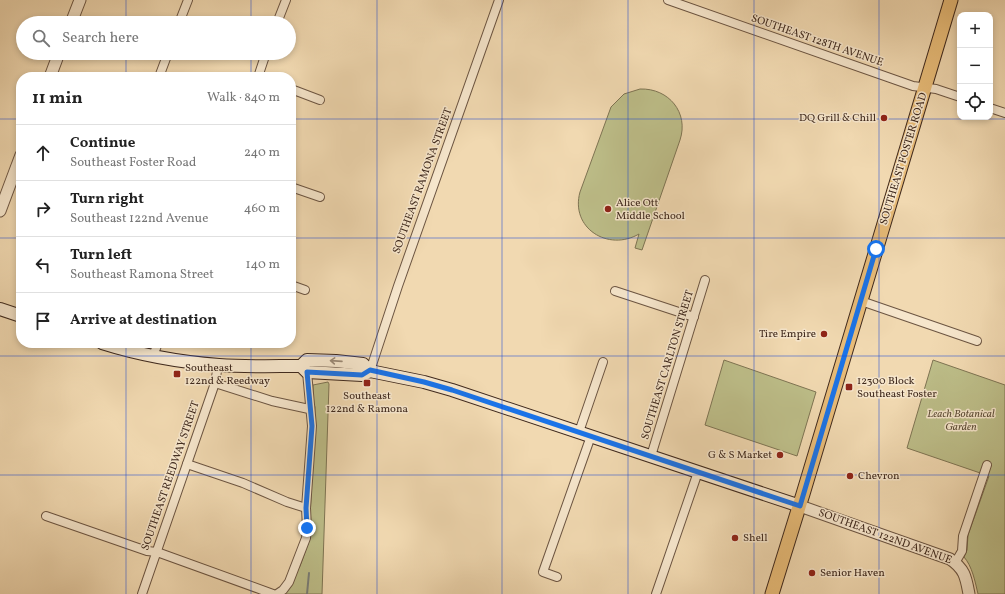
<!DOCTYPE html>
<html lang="en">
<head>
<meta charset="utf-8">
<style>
	:root { --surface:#fff; --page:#f6f6f6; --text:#222; --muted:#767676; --line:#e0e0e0 }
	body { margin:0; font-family:Vollkorn,serif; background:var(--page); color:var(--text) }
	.controls { position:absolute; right:12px; top:12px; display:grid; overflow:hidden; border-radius:8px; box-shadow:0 2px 6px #0003 }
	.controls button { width:36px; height:36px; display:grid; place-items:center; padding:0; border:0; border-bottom:1px solid var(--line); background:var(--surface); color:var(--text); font:20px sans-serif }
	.stop { position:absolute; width:12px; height:12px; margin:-9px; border:3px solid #1a73e8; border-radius:50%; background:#fff }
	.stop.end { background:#1a73e8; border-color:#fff; box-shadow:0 1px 4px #0008 }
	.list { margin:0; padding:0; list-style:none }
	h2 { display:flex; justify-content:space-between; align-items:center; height:52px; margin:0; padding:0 16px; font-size:17px }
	h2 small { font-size:13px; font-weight:400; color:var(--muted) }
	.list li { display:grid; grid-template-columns:26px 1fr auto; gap:12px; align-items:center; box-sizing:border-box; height:56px; padding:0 16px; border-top:1px solid var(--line) }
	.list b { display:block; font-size:15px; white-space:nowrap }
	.list p { margin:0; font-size:13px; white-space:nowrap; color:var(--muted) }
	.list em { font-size:13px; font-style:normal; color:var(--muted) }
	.icon { flex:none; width:22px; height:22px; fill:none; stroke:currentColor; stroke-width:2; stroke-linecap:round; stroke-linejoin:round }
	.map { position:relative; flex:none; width:1005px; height:594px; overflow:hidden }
	.search { position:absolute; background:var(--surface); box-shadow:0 2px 6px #0003; left:16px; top:16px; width:280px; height:44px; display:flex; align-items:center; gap:10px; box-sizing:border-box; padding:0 14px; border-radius:22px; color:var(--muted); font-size:15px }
	.panel { position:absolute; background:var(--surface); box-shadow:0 2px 6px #0003; left:16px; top:72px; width:280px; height:276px; border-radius:16px }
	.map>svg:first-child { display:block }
</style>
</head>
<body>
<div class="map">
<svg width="1005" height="594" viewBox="0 0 1005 594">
	<rect width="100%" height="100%" fill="#f1d9b1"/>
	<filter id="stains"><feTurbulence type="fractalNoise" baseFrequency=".005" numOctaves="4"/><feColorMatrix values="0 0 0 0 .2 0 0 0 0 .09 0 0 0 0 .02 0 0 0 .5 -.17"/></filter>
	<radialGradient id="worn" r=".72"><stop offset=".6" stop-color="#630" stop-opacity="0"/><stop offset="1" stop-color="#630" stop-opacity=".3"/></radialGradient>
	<!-- green -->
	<g fill="#bdbe89" stroke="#7e7453">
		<path d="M640 89C669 88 689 113 680 140L642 250 635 248 639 234C608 252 570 228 580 192L611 107 624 94Z"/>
		<polygon points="724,360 816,392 797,456 705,425"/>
		<path d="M933 360 1005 385V594H978C975 581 972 566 964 557L967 550 968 535 989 476 907 448Z"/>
		<polygon points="328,382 329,384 322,594 283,594 300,566 309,541 315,407 313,402 313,385"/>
	</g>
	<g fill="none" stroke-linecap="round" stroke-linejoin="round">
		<!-- stream -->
		<polyline stroke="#797e79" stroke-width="2" points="307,594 309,573"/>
		<defs>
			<g id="minor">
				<polyline points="668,0 913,86 936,89 960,97"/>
				<polyline points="179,23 188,0"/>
				<polyline points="277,23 286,0"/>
				<polyline points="159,77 168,53"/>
				<polyline points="258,77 266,53"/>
				<polyline points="291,89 320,100"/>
				<polyline points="990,108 1005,113"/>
				<polyline points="291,187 320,197"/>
				<polyline points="291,285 305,290"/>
				<polyline points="615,291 694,317"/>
				<polyline points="861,301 977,341"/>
				<polyline points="153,356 158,343"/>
				<polyline points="370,371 398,286 499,0"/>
				<polyline points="215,383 272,401 309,409"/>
				<polyline points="579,432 603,362"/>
				<polyline points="651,456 705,280"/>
				<polyline points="187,464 243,483 287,502 306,508"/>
				<polyline points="46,516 147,551 157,552 273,594"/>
				<polyline points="955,563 962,551 963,536 987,465"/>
				<polyline points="557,577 543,572 591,436"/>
				<polyline points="142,594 215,383 218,365"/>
				<polyline points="277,594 283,590 289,582 306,538 307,528 306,508 312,426 307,372"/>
				<polyline points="656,594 698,472"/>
			</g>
			<g id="tertiary">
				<polyline points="71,23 80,0"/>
				<polyline points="50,77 59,53"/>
				<polyline points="0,211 21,155"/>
				<path d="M800 506 950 559C965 569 966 578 969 594"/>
			</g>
			<g id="secondary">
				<polyline points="0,309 21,316"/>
				<path d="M102 343C140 355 179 362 219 365 246 367 274 366 301 366L307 360 336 361 363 364 370 371 424 382 452 390 800 506"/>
				<polyline points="301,366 307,372 362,375 370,371"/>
			</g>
			<polyline id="primary" points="772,594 803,494 951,0"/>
		</defs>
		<!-- minor casing -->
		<use href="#minor" stroke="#6c5542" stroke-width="10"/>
		<!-- tertiary casing -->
		<use href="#tertiary" stroke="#6c5542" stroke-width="13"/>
		<!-- secondary casing -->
		<use href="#secondary" stroke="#3f291d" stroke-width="14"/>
		<!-- primary casing -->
		<use href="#primary" stroke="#3f291d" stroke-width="15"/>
		<!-- minor -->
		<use href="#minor" stroke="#f6e6cc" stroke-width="8"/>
		<!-- tertiary -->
		<use href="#tertiary" stroke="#f6e6cc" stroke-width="11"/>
		<!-- secondary -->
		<use href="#secondary" stroke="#f6e6cc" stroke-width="12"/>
		<!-- primary -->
		<use href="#primary" stroke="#e8bc78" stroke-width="13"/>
	</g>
	<!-- one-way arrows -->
	<defs><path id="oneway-shaft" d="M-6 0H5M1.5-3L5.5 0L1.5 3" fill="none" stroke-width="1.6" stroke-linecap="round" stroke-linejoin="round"/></defs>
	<use stroke="#9a8874" href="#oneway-shaft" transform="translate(336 361) rotate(-176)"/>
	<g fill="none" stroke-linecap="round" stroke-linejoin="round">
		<!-- route -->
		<polyline stroke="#1a73e8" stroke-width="5" points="307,528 306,508 312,426 307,372 362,375 370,370 424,382 452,390 800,506 876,249"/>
	</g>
	<!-- grid -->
	<path fill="none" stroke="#1d4ed8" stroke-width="1" stroke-opacity="0.55" d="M126 0V23M251 0V23M377 0V594M502 0V594M628 0V594M754 0V594M879 0V594M126 53V77M251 53V77M0 119H21M291 119H1005M0 238H21M291 238H1005M126 343V594M251 343V594M0 356H1005M0 475H1005"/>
	<!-- markers -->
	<g fill="#8f2418" stroke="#f6e6cc" stroke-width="1.5">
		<circle cx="884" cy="118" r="4"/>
		<circle cx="608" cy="209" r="4"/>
		<circle cx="824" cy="334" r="4"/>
		<rect x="173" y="370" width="8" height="8" rx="2"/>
		<rect x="363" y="379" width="8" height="8" rx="2"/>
		<rect x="845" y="383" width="8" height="8" rx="2"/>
		<circle cx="780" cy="455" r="4"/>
		<circle cx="850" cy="476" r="4"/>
		<circle cx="735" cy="538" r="4"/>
		<circle cx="812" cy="573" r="4"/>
	</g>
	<g text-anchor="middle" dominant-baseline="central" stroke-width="3" stroke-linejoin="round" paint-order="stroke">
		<!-- street labels -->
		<g font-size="11" fill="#3f291d" stroke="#f6e6cc">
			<text transform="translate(817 41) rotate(19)">SOUTHEAST 128TH AVENUE</text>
			<text transform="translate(904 159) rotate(-73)">SOUTHEAST FOSTER ROAD</text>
			<text transform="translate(423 181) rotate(-70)">SOUTHEAST RAMONA STREET</text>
			<text transform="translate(668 365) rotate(-73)">SOUTHEAST CARLTON STREET</text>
			<text transform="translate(171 476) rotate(-71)">SOUTHEAST REEDWAY STREET</text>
			<text transform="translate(885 537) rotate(20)">SOUTHEAST 122ND AVENUE</text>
		</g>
		<!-- poi labels -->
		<g font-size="11" fill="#3f291d" stroke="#f6e6cc" text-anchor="start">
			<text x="876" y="118" text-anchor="end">DQ Grill &amp; Chill</text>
			<text x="616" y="203">Alice Ott<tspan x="616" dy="13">Middle School</tspan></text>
			<text x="816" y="334" text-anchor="end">Tire Empire</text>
			<text x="185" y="368">Southeast<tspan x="185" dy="13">122nd &amp; Reedway</tspan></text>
			<text x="857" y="381">12300 Block<tspan x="857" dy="13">Southeast Foster</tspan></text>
			<text x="367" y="396" text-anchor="middle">Southeast<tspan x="367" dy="13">122nd &amp; Ramona</tspan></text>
			<text x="772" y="455" text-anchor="end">G &amp; S Market</text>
			<text x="858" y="476">Chevron</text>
			<text x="743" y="538">Shell</text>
			<text x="820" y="573">Senior Haven</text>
		</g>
		<!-- park labels -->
		<g font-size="11" font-style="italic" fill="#5e4e38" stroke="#f6e6cc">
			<text x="961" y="414">Leach Botanical<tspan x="961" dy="13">Garden</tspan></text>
		</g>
	</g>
	<rect width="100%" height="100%" filter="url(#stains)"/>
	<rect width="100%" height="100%" fill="url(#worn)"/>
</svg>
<div class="controls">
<button>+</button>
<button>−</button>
<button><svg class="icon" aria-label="locate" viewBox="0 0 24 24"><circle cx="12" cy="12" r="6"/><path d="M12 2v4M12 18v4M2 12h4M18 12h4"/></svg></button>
</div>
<div class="stop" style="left:876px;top:249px"></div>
<div class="stop end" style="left:307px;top:528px"></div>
<div class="search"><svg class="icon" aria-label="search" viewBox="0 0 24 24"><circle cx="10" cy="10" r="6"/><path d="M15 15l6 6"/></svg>Search here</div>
<section class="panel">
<h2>11 min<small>Walk · 840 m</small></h2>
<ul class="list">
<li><svg class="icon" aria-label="ahead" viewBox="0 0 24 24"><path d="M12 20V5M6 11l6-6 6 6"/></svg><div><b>Continue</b><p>Southeast Foster Road</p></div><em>240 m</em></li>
<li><svg class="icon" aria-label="right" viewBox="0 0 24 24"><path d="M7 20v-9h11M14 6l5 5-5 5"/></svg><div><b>Turn right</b><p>Southeast 122nd Avenue</p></div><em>460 m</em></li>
<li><svg class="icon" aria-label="left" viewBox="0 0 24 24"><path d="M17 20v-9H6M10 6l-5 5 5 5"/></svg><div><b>Turn left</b><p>Southeast Ramona Street</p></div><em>140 m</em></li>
<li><svg class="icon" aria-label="arrive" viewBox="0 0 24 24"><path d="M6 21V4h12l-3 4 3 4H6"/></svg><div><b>Arrive at destination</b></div></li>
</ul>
</section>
</div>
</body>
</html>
